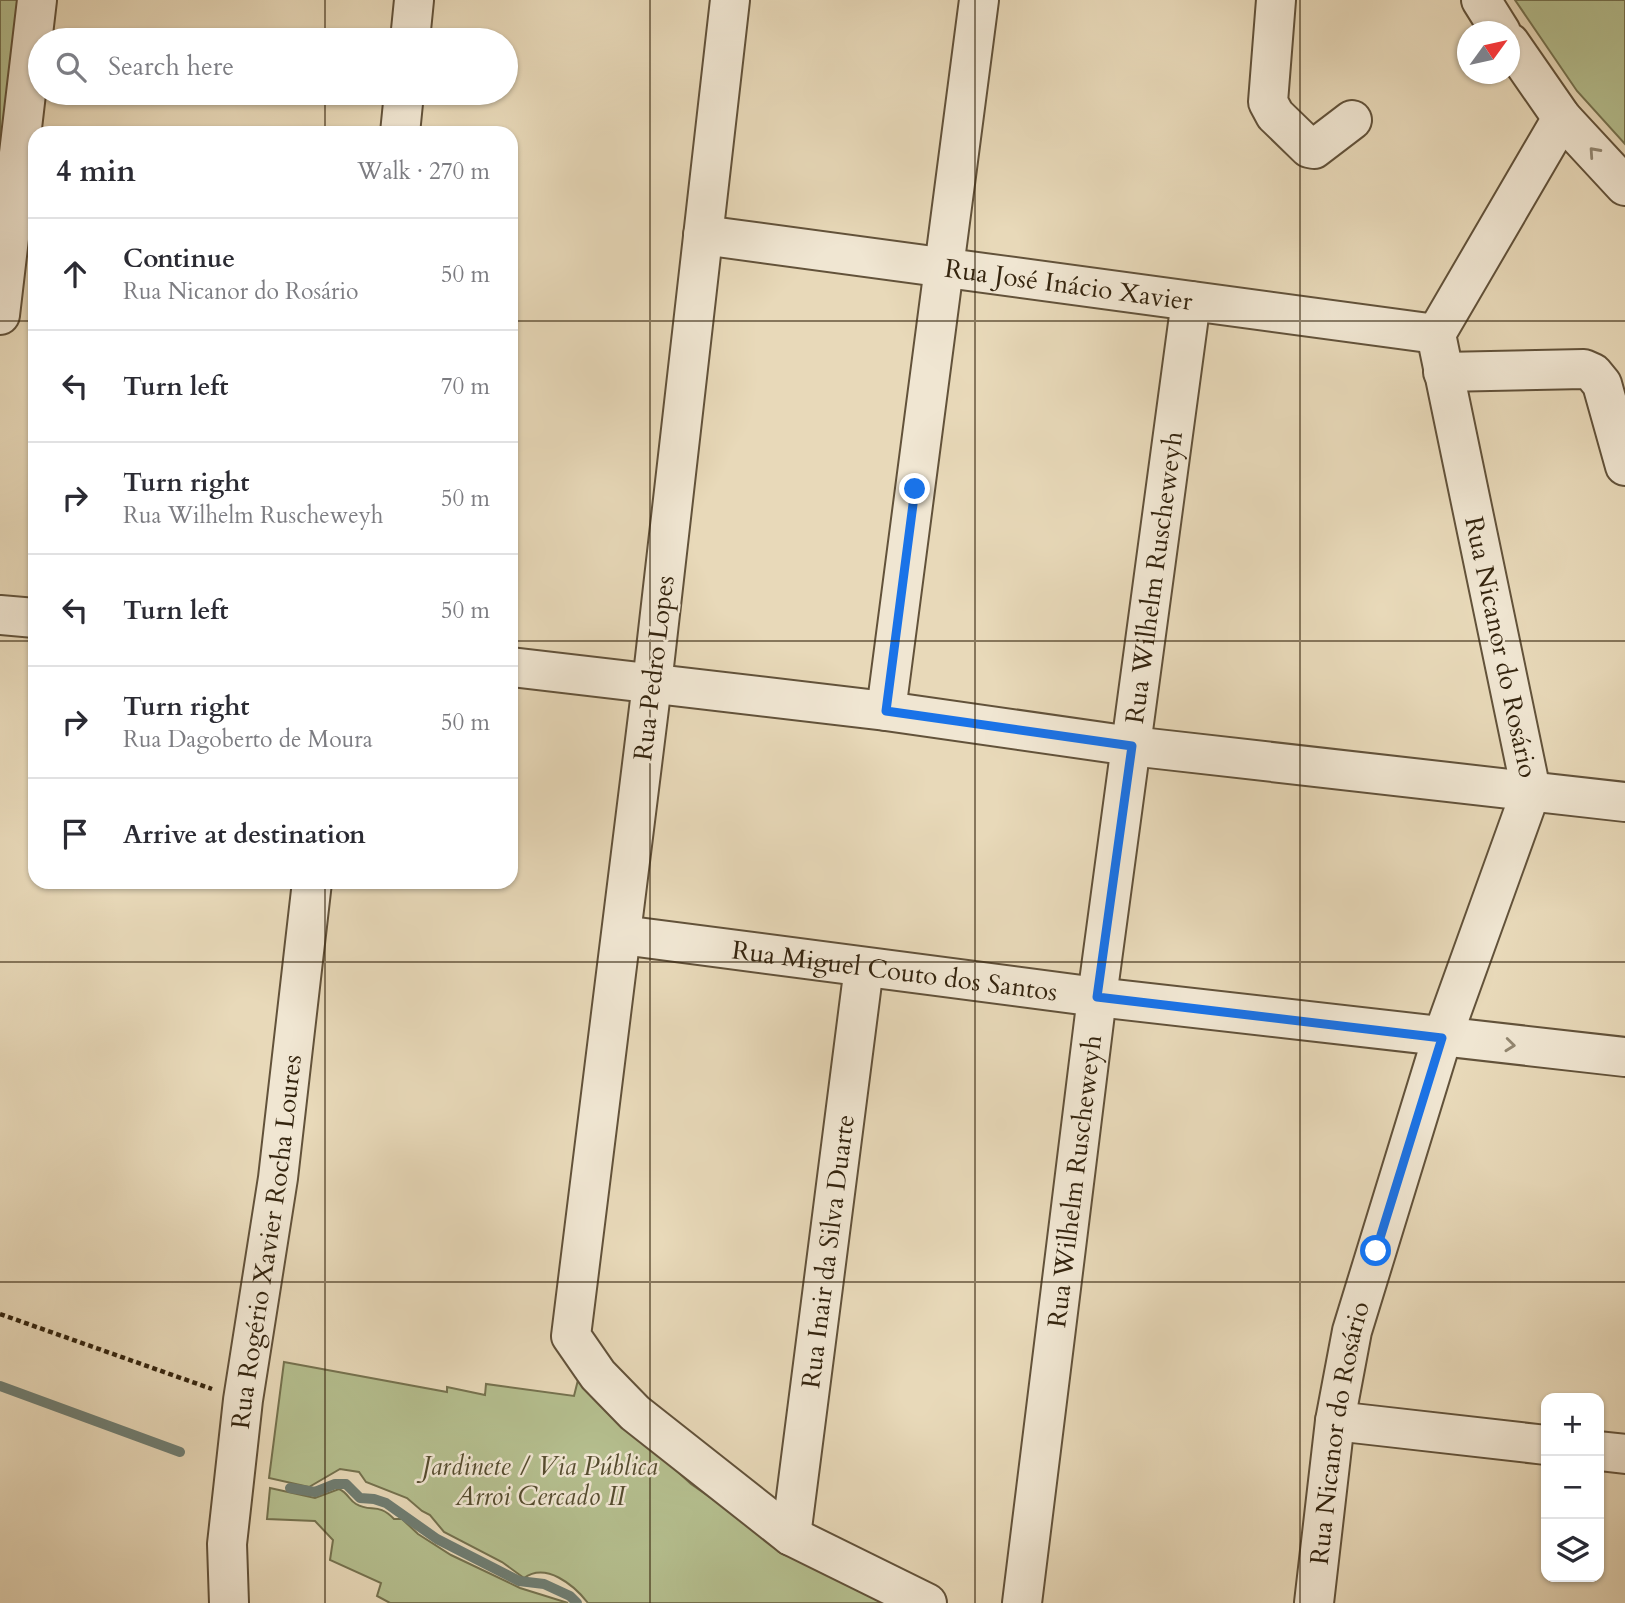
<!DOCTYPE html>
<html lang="en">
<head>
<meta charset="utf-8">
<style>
	:root { --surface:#fff; --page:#f7f7f7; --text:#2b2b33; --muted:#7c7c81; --line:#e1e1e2 }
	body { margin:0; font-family:Cardo,serif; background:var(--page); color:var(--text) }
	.controls { position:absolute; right:21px; bottom:21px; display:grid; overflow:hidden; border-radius:14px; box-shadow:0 2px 5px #0004 }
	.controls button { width:63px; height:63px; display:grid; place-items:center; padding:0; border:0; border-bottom:2px solid var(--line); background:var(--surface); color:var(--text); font:35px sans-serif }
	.compass { position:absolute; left:1457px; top:21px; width:63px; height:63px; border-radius:50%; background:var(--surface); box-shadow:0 2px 5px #0004; rotate:57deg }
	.stop { position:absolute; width:21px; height:21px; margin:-16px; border:5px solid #1a73e8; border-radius:50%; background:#fff }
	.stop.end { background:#1a73e8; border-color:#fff; box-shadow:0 2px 7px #0008 }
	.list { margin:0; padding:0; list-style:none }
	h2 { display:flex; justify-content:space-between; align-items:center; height:91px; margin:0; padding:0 28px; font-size:30px }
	h2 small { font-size:23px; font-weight:400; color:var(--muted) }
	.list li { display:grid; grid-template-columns:46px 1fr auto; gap:21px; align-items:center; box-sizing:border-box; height:112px; padding:0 28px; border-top:2px solid var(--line) }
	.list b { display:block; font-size:26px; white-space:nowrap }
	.list p { margin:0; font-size:23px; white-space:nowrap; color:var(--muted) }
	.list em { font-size:23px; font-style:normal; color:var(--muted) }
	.icon { flex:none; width:38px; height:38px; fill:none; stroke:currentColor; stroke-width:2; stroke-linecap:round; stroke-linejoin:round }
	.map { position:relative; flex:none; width:1625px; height:1603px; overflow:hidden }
	.search { position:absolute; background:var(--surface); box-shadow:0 2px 5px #0004; left:28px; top:28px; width:490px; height:77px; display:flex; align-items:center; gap:18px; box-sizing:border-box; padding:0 24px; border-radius:38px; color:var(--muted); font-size:26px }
	.panel { position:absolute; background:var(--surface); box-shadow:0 2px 5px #0004; left:28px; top:126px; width:490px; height:763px; border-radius:21px }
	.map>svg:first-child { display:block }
</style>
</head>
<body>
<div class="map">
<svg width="1625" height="1603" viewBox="0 0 1625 1603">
	<rect width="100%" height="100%" fill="#e8d9b9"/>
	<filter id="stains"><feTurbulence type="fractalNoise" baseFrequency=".00286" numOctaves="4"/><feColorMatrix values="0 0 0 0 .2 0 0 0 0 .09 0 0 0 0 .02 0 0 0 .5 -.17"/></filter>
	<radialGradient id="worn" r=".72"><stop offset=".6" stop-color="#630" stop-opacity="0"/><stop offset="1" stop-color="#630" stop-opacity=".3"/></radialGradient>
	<!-- green -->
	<g fill="#b5bf8f" stroke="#75724f" stroke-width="2">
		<polygon points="0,0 24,0 0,199"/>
		<polygon points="1515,0 1625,0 1625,144 1577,91"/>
		<path d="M284 1362 447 1392V1387L485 1395 486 1384 574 1396 578 1380 691 1484 738 1517 898 1603H588C574 1585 546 1562 524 1578L502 1562 444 1532 430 1515 422 1511 407 1498 366 1482 359 1472 340 1469 309 1487 269 1478Z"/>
		<path d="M270 1488 315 1498 339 1489C348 1493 349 1500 356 1504 371 1513 378 1502 394 1519H402L418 1534 451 1555 520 1588 568 1603H390L377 1596 381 1583 330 1560 333 1540 315 1521 267 1519Z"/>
	</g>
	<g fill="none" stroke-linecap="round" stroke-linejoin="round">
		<!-- stream -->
		<g stroke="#707e73" stroke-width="10">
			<polyline points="0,1386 180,1452"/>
			<polyline points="290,1488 315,1492 335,1484 346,1484 360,1498 374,1499 386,1503 437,1539 519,1581 544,1584 570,1596 577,1603"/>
		</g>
		<defs>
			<g id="minor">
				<polyline points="730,0 652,684 571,1336 598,1375 635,1413 791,1536 927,1603"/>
				<polyline points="1276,0 1268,102 1275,115 1309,148 1314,149 1352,120"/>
				<polyline points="1481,0 1501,32"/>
				<polyline points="410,40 414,0"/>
				<polyline points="1510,43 1562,118 1625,186"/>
				<polyline points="400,133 404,93"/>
				<path id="s1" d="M703 235 1436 334"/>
				<polyline points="0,315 37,0"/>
				<polyline points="1443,372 1584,369 1593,373 1602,384 1625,466"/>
				<polyline points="0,615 35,618"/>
				<polyline points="511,667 886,711 1131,746 1625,802"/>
				<polyline points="886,711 979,0"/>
				<path id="s2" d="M622 935 1097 997 1625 1057"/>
				<polyline points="1335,1421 1546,1445"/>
				<polyline points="1599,1451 1625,1454"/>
				<path id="s3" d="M791 1536 864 967"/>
				<path id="s4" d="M229 1603 227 1544 243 1400 278 1178 312 882"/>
				<path id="s5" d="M1022 1603 1097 997 1191 301"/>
				<path id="s6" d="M1314 1603 1335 1421 1352 1331 1442 1038 1531 791 1436 334 1562 118"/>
			</g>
		</defs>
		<!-- minor casing -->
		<use href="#minor" stroke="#62523a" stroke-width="42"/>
		<!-- path -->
		<polyline stroke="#35250f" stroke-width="4.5" stroke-dasharray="5 3.5" stroke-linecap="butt" points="0,1314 212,1389"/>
		<!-- minor -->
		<use href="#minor" stroke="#f0e6d2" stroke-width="38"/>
	</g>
	<!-- one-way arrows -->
	<defs><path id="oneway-chevron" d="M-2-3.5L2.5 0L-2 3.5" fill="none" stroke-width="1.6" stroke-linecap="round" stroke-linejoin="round" transform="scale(1.75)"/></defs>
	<g stroke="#928670">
		<use href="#oneway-chevron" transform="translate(1594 152) rotate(-132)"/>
		<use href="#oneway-chevron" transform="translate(1510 1045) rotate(6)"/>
	</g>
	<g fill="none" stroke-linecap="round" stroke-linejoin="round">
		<!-- route -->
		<polyline stroke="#1a73e8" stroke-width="9" points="915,489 886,711 1132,746 1097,997 1442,1038 1376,1251"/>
	</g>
	<!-- grid -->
	<path fill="none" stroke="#35250f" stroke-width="2" stroke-opacity="0.55" d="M325 0V40M650 0V1603M975 0V1603M1300 0V1603M325 93V133M0 321H35M511 321H1625M0 641H35M511 641H1625M325 882V1603M0 962H1625M0 1282H1625"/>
	<g text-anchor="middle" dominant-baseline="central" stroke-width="5" stroke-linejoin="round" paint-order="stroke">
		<!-- street labels -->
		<g font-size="26" fill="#35250f" stroke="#f0e6d2">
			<text stroke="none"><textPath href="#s1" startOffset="369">Rua José Inácio Xavier</textPath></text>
			<text stroke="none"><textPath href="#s5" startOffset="1034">Rua Wilhelm Ruscheweyh</textPath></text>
			<text transform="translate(1501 647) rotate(78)">Rua Nicanor do Rosário</text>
			<text transform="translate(654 668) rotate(-83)">Rua Pedro Lopes</text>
			<text stroke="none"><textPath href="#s2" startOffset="275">Rua Miguel Couto dos Santos</textPath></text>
			<text stroke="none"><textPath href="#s5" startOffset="425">Rua Wilhelm Ruscheweyh</textPath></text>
			<text stroke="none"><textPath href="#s4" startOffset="364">Rua Rogério Xavier Rocha Loures</textPath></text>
			<text stroke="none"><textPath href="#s3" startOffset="287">Rua Inair da Silva Duarte</textPath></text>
			<text stroke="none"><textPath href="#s6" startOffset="172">Rua Nicanor do Rosário</textPath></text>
		</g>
		<!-- park labels -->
		<g font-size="26" font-style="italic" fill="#554c2f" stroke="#f0e6d2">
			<text x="540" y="1466">Jardinete / Via Pública<tspan x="540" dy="30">Arroi Cercado II</tspan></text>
		</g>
	</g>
	<rect width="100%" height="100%" filter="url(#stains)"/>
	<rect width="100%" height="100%" fill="url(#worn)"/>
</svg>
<div class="controls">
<button>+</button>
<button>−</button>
<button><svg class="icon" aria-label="layers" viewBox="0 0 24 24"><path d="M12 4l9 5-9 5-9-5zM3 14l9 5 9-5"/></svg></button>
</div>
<svg class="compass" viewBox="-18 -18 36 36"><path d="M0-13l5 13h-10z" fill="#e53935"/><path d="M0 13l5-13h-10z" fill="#7c7c81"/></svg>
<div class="stop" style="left:1376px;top:1251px"></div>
<div class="stop end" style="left:915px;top:489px"></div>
<div class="search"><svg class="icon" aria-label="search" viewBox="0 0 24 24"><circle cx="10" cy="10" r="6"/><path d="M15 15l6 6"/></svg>Search here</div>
<section class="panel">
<h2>4 min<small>Walk · 270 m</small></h2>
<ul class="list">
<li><svg class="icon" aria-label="ahead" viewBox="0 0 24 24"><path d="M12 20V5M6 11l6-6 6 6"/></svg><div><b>Continue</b><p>Rua Nicanor do Rosário</p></div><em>50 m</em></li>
<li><svg class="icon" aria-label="left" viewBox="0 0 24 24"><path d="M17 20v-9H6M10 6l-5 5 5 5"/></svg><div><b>Turn left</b></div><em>70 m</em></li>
<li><svg class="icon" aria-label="right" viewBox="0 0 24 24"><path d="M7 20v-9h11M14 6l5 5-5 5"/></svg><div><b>Turn right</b><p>Rua Wilhelm Ruscheweyh</p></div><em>50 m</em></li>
<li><svg class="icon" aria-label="left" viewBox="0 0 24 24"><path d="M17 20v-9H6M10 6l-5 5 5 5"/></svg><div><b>Turn left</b></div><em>50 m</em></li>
<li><svg class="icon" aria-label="right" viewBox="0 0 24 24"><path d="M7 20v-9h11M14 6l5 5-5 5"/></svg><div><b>Turn right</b><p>Rua Dagoberto de Moura</p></div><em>50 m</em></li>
<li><svg class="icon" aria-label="arrive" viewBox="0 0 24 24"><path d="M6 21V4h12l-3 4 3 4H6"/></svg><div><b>Arrive at destination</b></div></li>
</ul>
</section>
</div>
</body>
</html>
